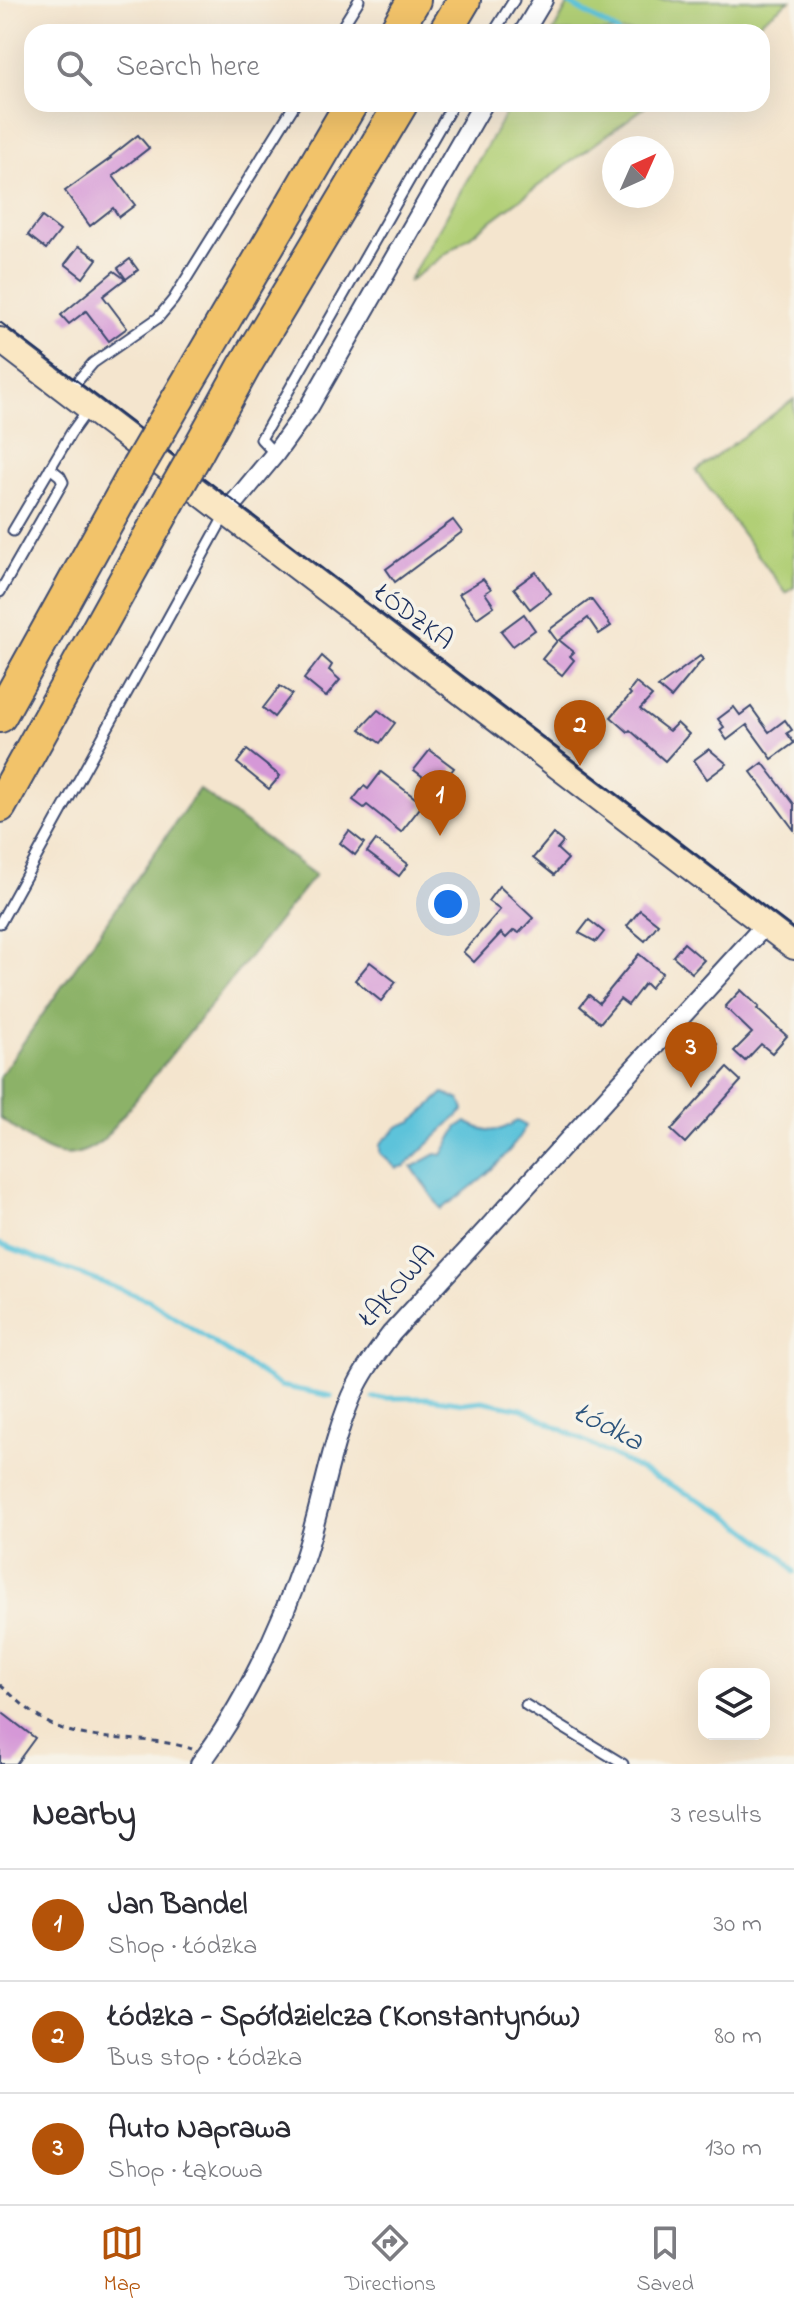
<!DOCTYPE html>
<html lang="en">
<head>
<meta charset="utf-8">
<style>
	:root { --surface:#fff; --page:#f7f7f7; --text:#2b2b33; --muted:#7c7c81; --line:#e1e1e2; --accent:#b45309 }
	body { margin:0; font-family:"Indie Flower",sans-serif; background:var(--page); color:var(--text) }
	.controls { position:absolute; right:24px; bottom:24px; display:grid; overflow:hidden; border-radius:16px; box-shadow:0 8px 32px #0002 }
	.controls button { width:72px; height:72px; display:grid; place-items:center; padding:0; border:0; border-bottom:2px solid var(--line); background:var(--surface); color:var(--text); font:40px sans-serif }
	.compass { position:absolute; left:602px; top:136px; width:72px; height:72px; border-radius:50%; background:var(--surface); box-shadow:0 8px 32px #0002; rotate:45deg }
	.you { position:absolute; left:448px; top:904px; width:28px; height:28px; margin:-20px; border:6px solid #fff; border-radius:50%; background:#1a73e8; box-shadow:0 0 0 12px #1a73e833 }
	.badge { display:grid; place-items:center; width:52px; height:52px; border-radius:50%; background:var(--accent); color:#fff; font-size:26px; font-weight:700 }
	.pin { position:absolute; translate:-50% -66px; filter:drop-shadow(0 2px 4px #0008) }
	.pin::after { content:''; position:absolute; top:42px; width:28px; height:24px; background:inherit; clip-path:polygon(0 0,100% 0,50% 100%) }
	.list { margin:0; padding:0; list-style:none }
	h2 { display:flex; justify-content:space-between; align-items:center; height:104px; margin:0; padding:0 32px; font-size:34px }
	h2 small { font-size:26px; font-weight:400; color:var(--muted) }
	.list li { display:grid; grid-template-columns:52px 1fr auto; gap:24px; align-items:center; box-sizing:border-box; height:112px; padding:0 32px; border-top:2px solid var(--line) }
	.list b { display:block; font-size:30px; white-space:nowrap }
	.list p { margin:0; font-size:26px; white-space:nowrap; color:var(--muted) }
	.list em { font-size:26px; font-style:normal; color:var(--muted) }
	.icon { flex:none; width:44px; height:44px; fill:none; stroke:currentColor; stroke-width:2; stroke-linecap:round; stroke-linejoin:round }
	.map { position:relative; flex:none; width:794px; height:1764px; overflow:hidden }
	.search { position:absolute; background:var(--surface); box-shadow:0 8px 32px #0002; left:24px; right:24px; top:24px; height:88px; display:flex; align-items:center; gap:20px; box-sizing:border-box; padding:0 28px; border-radius:24px; color:var(--muted); font-size:30px }
	.sheet { height:440px; background:var(--surface) }
	nav { display:flex; justify-content:space-around; align-items:center; box-sizing:border-box; height:112px; border-top:2px solid var(--line); background:var(--surface); font-size:22px; color:var(--muted) }
	nav a { display:grid; justify-items:center; gap:4px }
	nav .on { color:var(--accent) }
	.map>svg:first-child { display:block }
</style>
</head>
<body>
<div class="map">
<svg width="794" height="1764" viewBox="0 0 794 1764">
	<rect width="100%" height="100%" fill="#f7f3e8"/>
	<filter id="ink" filterUnits="userSpaceOnUse"><feTurbulence type="fractalNoise" baseFrequency=".0125" numOctaves="2"/><feDisplacementMap in="SourceGraphic" scale="16" xChannelSelector="R" yChannelSelector="G"/><feConvolveMatrix kernelMatrix="1 2 1 2 8 2 1 2 1" color-interpolation-filters="sRGB"/></filter>
	<filter id="wash" filterUnits="userSpaceOnUse"><feTurbulence type="fractalNoise" baseFrequency=".006" numOctaves="4" result="noise"/><feDisplacementMap in="SourceGraphic" scale="32" xChannelSelector="R" yChannelSelector="G"/><feGaussianBlur stdDeviation="1.8" result="paint"/><feColorMatrix in="noise" values="0 0 0 0 0 0 0 0 0 0 0 0 0 0 0 0 0 1.4 0 .05"/><feComposite in="paint" operator="in"/></filter>
	<g filter="url(#wash)">
		<rect width="100%" height="100%" fill="#f4e5ce"/>
		<!-- green -->
		<g fill="#b1cf76" stroke="#667f6a" stroke-width="2">
			<polygon points="574,0 790,0 746,32 553,32 569,3"/>
			<polygon points="511,104 649,104 408,282"/>
			<polygon points="794,399 794,587 786,593 696,471"/>
		</g>
		<!-- forest -->
		<path fill="#8cb267" stroke="#547062" stroke-width="2" d="M199 789 315 875 103 1140C60 1173 38 1144 0 1118V1076Z"/>
		<!-- water -->
		<g fill="#5dc3da" stroke="#3c799c" stroke-width="2">
			<polygon points="444,1093 460,1100 464,1110 405,1166 396,1168 380,1153 380,1144 399,1126 413,1121"/>
			<path d="M517 1121 526 1126C507 1161 473 1187 441 1209L412 1167 436 1154 442 1155 458 1127 466 1122C486 1133 498 1134 517 1121Z"/>
		</g>
		<g fill="none" stroke-linecap="round" stroke-linejoin="round">
			<!-- stream -->
			<g stroke="#5dc3da" stroke-width="5">
				<polyline points="563,0 618,32"/>
				<polyline points="0,1244 149,1300 280,1386 331,1396"/>
				<polyline points="373,1398 428,1398 464,1403 482,1401 522,1409 723,1512 783,1557 794,1572"/>
			</g>
		</g>
		<g id="blocks">
			<!-- building -->
			<g fill="#d598d7">
				<polygon points="138,135 149,148 113,176 135,205 119,217 113,208 90,226 65,191 111,158 110,157"/>
				<polygon points="42,217 60,231 46,249 28,235"/>
				<polygon points="79,246 97,259 83,278 65,264"/>
				<polygon points="130,259 138,270 126,279 118,268"/>
				<polygon points="114,271 125,279 103,296 127,328 109,341 86,311 69,324 61,315"/>
				<polygon points="453,520 462,532 395,582 386,569"/>
				<polygon points="536,572 551,593 530,609 514,588"/>
				<polygon points="483,579 491,589 485,593 494,606 477,618 459,594"/>
				<polygon points="591,599 611,626 599,634 588,618 559,640 574,652 570,656 574,660 562,675 542,659 557,641 549,630"/>
				<polygon points="524,614 535,630 513,646 501,631"/>
				<polygon points="322,656 332,665 329,670 340,680 326,697 304,679"/>
				<polygon points="700,656 703,659 671,698 658,687"/>
				<polygon points="636,683 652,696 640,709 669,731 677,723 689,734 665,761 630,730 628,732 611,717 631,694 629,692"/>
				<polygon points="280,686 292,694 274,717 263,708"/>
				<polygon points="734,707 740,715 751,707 769,732 785,720 792,730 787,733 794,743 772,759 747,725 727,740 720,730 724,727 718,719"/>
				<polygon points="378,710 395,723 380,743 360,729"/>
				<polygon points="709,749 727,764 707,779 694,760"/>
				<polygon points="247,750 280,776 269,789 237,763"/>
				<polygon points="430,750 454,768 438,788 414,770"/>
				<polygon points="763,763 794,804 794,830 751,772"/>
				<polygon points="381,772 423,804 401,832 367,805 364,808 353,800 364,786 368,789"/>
				<polygon points="349,831 364,843 355,855 340,843"/>
				<polygon points="553,834 563,842 557,849 568,859 554,875 533,858"/>
				<polygon points="376,840 408,864 399,876 367,852"/>
				<polygon points="499,886 533,918 519,933 514,930 506,938 501,933 474,962 463,952 500,910 488,901"/>
				<polygon points="640,910 658,924 645,941 627,926"/>
				<polygon points="589,920 604,932 596,942 579,933"/>
				<polygon points="684,943 704,960 692,973 673,956"/>
				<polygon points="639,954 662,973 650,988 645,983 628,1005 620,999 600,1023 580,1006 589,995 599,1003"/>
				<polygon points="370,962 396,982 381,1001 355,980"/>
				<polygon points="741,990 759,1007 757,1009 787,1036 772,1053 761,1044 745,1061 734,1051 752,1033 725,1007"/>
				<polygon points="698,1026 717,1044 709,1054 690,1036"/>
				<polygon points="727,1068 741,1081 685,1143 671,1130"/>
				<polygon points="0,1711 35,1738 16,1764 0,1764"/>
			</g>
		</g>
	</g>
	<g filter="url(#ink)">
		<use href="#blocks" fill-opacity="0" stroke="#3c4a6f" stroke-width="2"/>
		<g fill="none" stroke-linecap="round" stroke-linejoin="round">
			<defs>
				<g id="service">
					<polyline points="339,32 359,0"/>
					<polyline points="494,32 514,0"/>
					<polyline points="68,392 93,363 158,318 173,300 295,104"/>
					<polyline points="275,454 261,439 453,104"/>
					<polyline points="13,531 71,433 89,408"/>
					<polyline points="0,592 63,482 60,476 50,468"/>
					<polyline points="0,923 226,513"/>
					<polyline points="526,1705 623,1764"/>
				</g>
				<g id="minor">
					<polyline points="524,32 543,0"/>
					<polyline points="226,513 275,454 309,407 483,104"/>
					<path d="M200 1764C243 1707 280 1629 303 1562 323 1504 330 1440 357 1385 366 1367 378 1351 391 1334L765 925"/>
				</g>
				<polyline id="secondary" points="0,340 794,947"/>
				<g id="motorway">
					<polyline points="395,32 414,0"/>
					<polyline points="445,32 464,0"/>
					<polyline points="162,426 351,104"/>
					<polyline points="197,452 244,367 401,104"/>
					<polyline points="0,716 138,467"/>
					<polyline points="0,806 173,494"/>
				</g>
			</defs>
			<!-- service casing -->
			<use href="#service" stroke="#3c4a6f" stroke-width="13"/>
			<!-- minor casing -->
			<use href="#minor" stroke="#3c4a6f" stroke-width="22"/>
			<!-- secondary casing -->
			<use href="#secondary" stroke="#3c4a6f" stroke-width="28"/>
			<!-- motorway casing -->
			<use href="#motorway" stroke="#3c4a6f" stroke-width="36"/>
			<!-- path -->
			<path stroke="#3c4a6f" stroke-width="3" stroke-dasharray="6 6" stroke-linecap="butt" d="M0 1685C17 1699 34 1717 55 1726 98 1745 149 1734 192 1749"/>
			<!-- service -->
			<use href="#service" stroke="#fff" stroke-width="9"/>
			<!-- minor -->
			<use href="#minor" stroke="#fff" stroke-width="18"/>
			<!-- secondary -->
			<use href="#secondary" stroke="#fae7c3" stroke-width="24"/>
			<!-- motorway -->
			<use href="#motorway" stroke="#f2c36a" stroke-width="32"/>
			<!-- tram -->
			<polyline stroke="#1b2f5e" stroke-width="2" points="0,322 794,929"/>
			<defs>
				<g id="motorway-bridge">
					<polyline points="138,467 162,426"/>
					<polyline points="173,494 197,452"/>
				</g>
			</defs>
			<!-- motorway-bridge casing -->
			<use href="#motorway-bridge" stroke="#3c4a6f" stroke-width="36" stroke-linecap="butt"/>
			<!-- motorway-bridge -->
			<use href="#motorway-bridge" stroke="#f2c36a" stroke-width="32"/>
		</g>
	</g>
	<g text-anchor="middle" dominant-baseline="central" stroke-width="7" stroke-linejoin="round" paint-order="stroke">
		<!-- street labels -->
		<g font-size="28" fill="#1b2f5e" stroke="#f7f3e8">
			<text transform="translate(413 618) rotate(37)">ŁÓDZKA</text>
			<text transform="translate(398 1287) rotate(-48)">ŁĄKOWA</text>
		</g>
		<!-- water labels -->
		<g font-size="30" font-style="italic" fill="#2c547d" stroke="#f7f3e8">
			<text transform="translate(608 1428) rotate(27)">Łódka</text>
		</g>
	</g>
</svg>
<div class="controls">
<button><svg class="icon" aria-label="layers" viewBox="0 0 24 24"><path d="M12 4l9 5-9 5-9-5zM3 14l9 5 9-5"/></svg></button>
</div>
<svg class="compass" viewBox="-18 -18 36 36"><path d="M0-13l5 13h-10z" fill="#e53935"/><path d="M0 13l5-13h-10z" fill="#7c7c81"/></svg>
<div class="you"></div>
<div class="pin badge" style="left:440px;top:836px">1</div>
<div class="pin badge" style="left:580px;top:766px">2</div>
<div class="pin badge" style="left:691px;top:1088px">3</div>
<div class="search"><svg class="icon" aria-label="search" viewBox="0 0 24 24"><circle cx="10" cy="10" r="6"/><path d="M15 15l6 6"/></svg>Search here</div>
</div>
<section class="sheet">
<h2>Nearby<small>3 results</small></h2>
<ul class="list">
<li><span class="badge">1</span><div><b>Jan Bandel</b><p>Shop · Łódzka</p></div><em>30 m</em></li>
<li><span class="badge">2</span><div><b>Łódzka - Spółdzielcza (Konstantynów)</b><p>Bus stop · Łódzka</p></div><em>80 m</em></li>
<li><span class="badge">3</span><div><b>Auto Naprawa</b><p>Shop · Łąkowa</p></div><em>130 m</em></li>
</ul>
</section>
<nav>
<a class="on"><svg class="icon" aria-label="map" viewBox="0 0 24 24"><path d="M3 6l6-2 6 2 6-2v14l-6 2-6-2-6 2zM9 4v14M15 6v14"/></svg>Map</a>
<a><svg class="icon" aria-label="directions" viewBox="0 0 24 24"><path d="M12 3l9 9-9 9-9-9zM9 14v-3h6M13 9l2 2-2 2"/></svg>Directions</a>
<a><svg class="icon" aria-label="saved" viewBox="0 0 24 24"><path d="M7 4h10v16l-5-4-5 4z"/></svg>Saved</a>
</nav>
</body>
</html>
